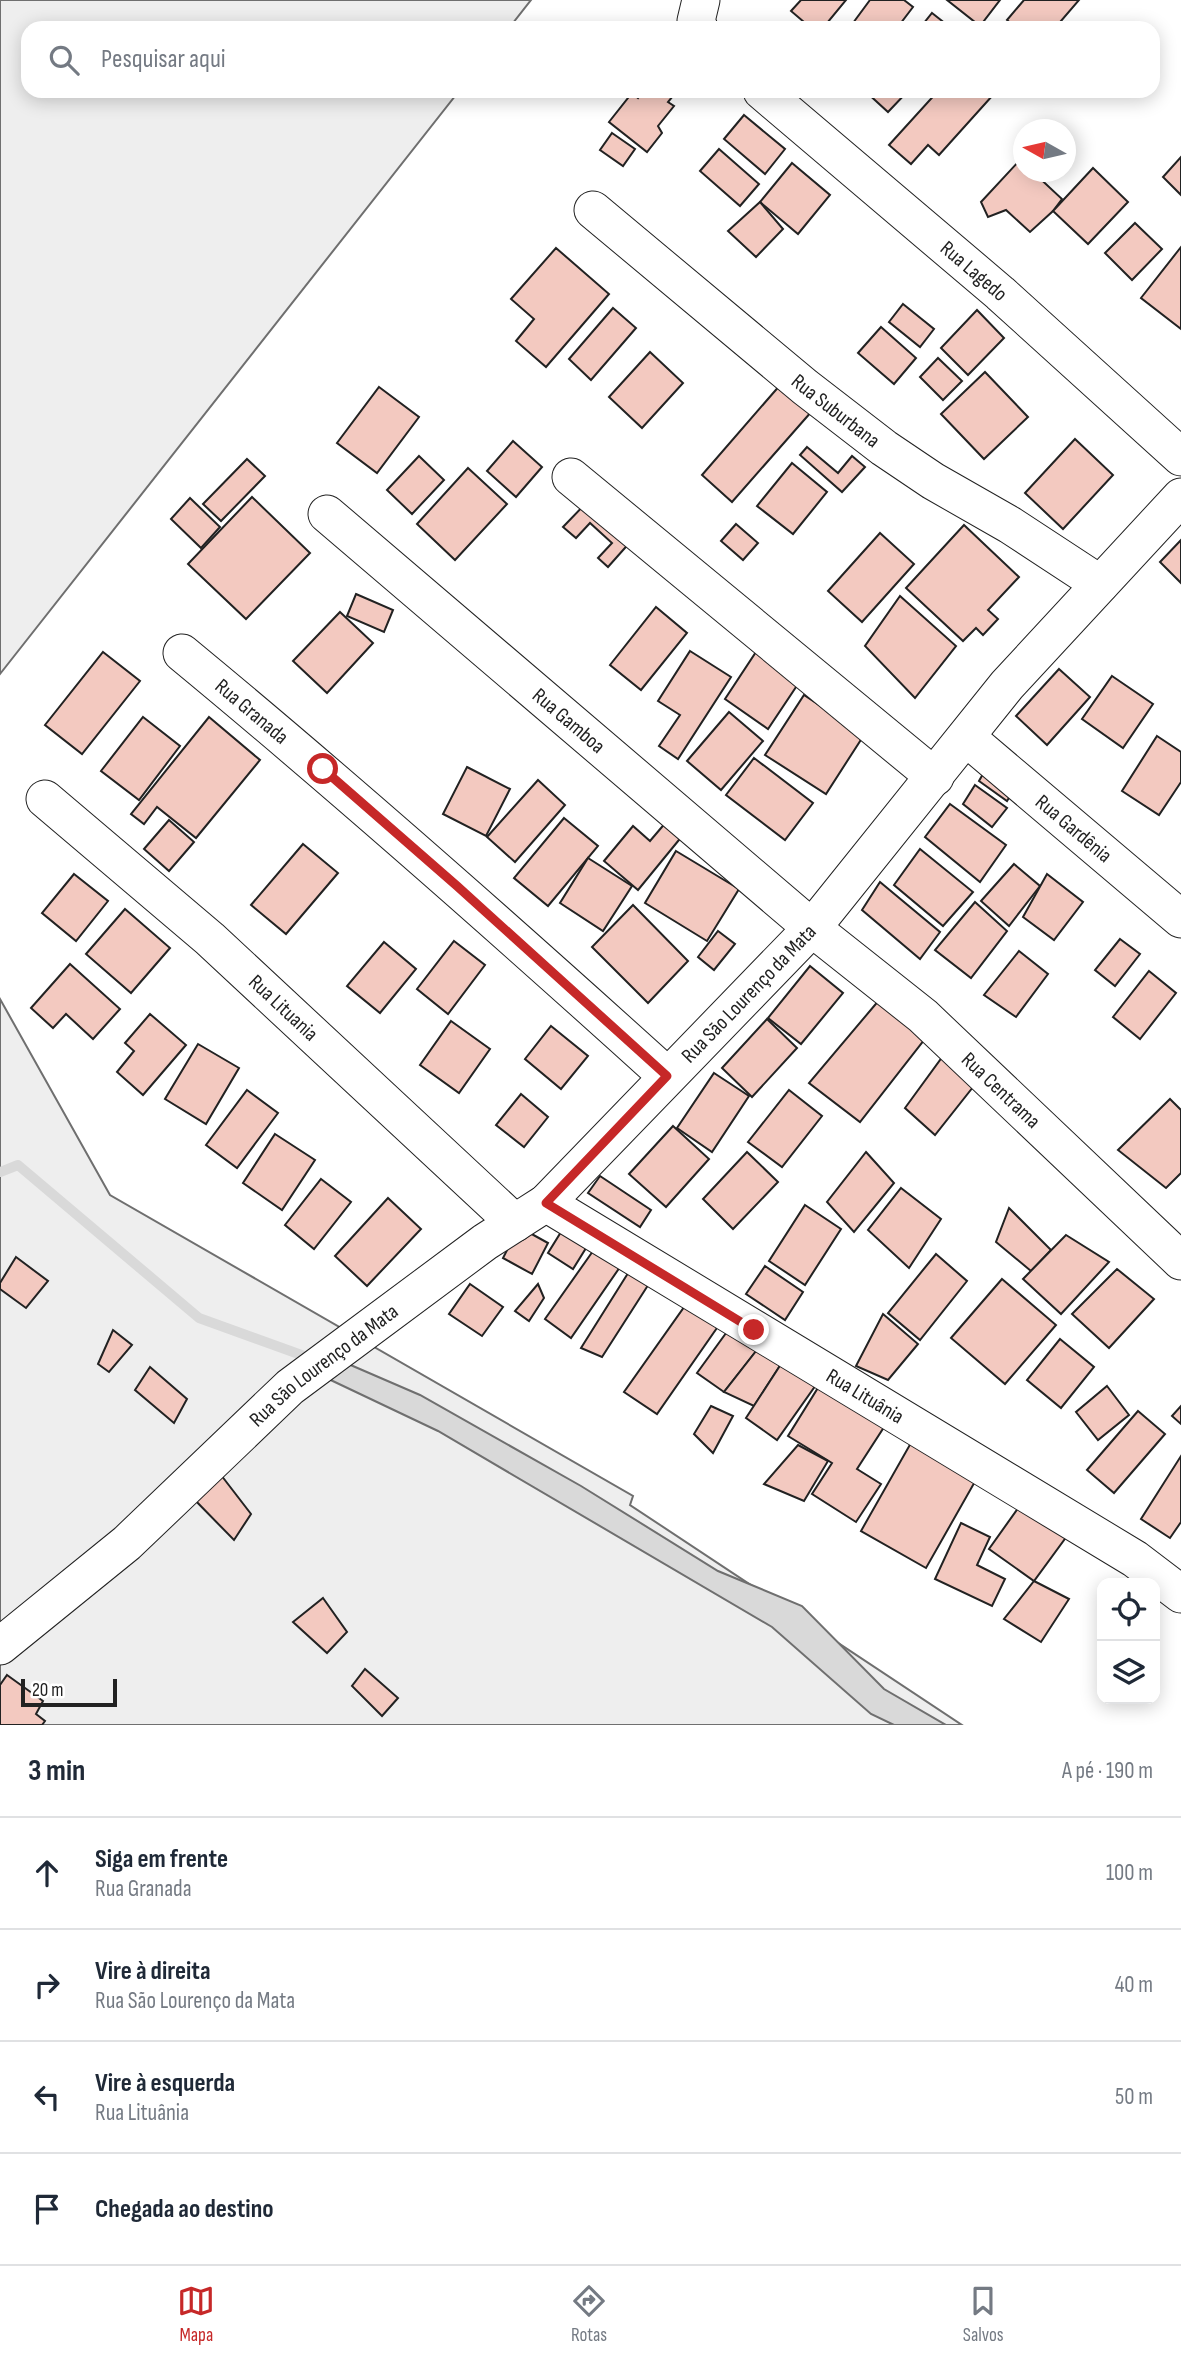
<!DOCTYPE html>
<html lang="pt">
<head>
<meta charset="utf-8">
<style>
	:root { --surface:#fff; --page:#f2f2f3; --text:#1f2937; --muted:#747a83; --line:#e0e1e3; --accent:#c62828 }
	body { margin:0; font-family:"Sofia Sans Condensed",sans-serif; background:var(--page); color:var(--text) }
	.controls { position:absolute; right:21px; bottom:21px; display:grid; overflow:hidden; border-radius:14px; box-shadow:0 4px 18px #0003 }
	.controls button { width:63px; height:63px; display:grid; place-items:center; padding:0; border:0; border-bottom:2px solid var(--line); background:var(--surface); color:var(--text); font:35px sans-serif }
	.compass { position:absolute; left:1013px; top:119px; width:63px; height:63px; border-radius:50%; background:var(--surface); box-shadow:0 4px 18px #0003; rotate:278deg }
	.scale { position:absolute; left:21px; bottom:18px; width:96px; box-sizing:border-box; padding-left:7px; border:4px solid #222; border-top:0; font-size:19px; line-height:24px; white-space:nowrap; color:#222; -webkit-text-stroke:5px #fff; paint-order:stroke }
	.stop { position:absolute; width:21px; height:21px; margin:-16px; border:5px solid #c62828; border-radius:50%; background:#fff }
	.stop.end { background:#c62828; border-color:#fff; box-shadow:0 2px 7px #0008 }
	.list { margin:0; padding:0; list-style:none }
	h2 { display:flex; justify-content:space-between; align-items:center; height:91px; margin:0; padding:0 28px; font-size:30px }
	h2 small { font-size:23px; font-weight:400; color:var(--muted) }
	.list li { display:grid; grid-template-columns:46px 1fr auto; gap:21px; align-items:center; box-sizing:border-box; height:112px; padding:0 28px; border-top:2px solid var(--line) }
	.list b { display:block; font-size:26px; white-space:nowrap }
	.list p { margin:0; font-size:23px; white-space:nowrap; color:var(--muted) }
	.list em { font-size:23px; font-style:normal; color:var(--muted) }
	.icon { flex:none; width:38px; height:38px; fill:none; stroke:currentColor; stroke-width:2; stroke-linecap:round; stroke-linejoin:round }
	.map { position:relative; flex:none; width:1181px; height:1725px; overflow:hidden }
	.search { position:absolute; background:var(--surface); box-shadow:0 4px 18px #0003; left:21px; right:21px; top:21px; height:77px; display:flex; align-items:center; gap:18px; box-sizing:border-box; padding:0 24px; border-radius:21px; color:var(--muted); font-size:26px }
	.sheet { height:539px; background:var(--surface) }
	nav { display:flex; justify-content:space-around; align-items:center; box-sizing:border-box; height:98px; border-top:2px solid var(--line); background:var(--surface); font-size:19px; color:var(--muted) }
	nav a { display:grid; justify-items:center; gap:4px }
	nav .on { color:var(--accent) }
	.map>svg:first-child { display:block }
</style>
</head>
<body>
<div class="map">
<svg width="1181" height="1725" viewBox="0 0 1181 1725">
	<rect width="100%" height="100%" fill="#fff"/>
	<!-- green -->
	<g fill="#eee" stroke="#6f6f6f" stroke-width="2">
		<polygon points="0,0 531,0 509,28 28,28 28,91 459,91 0,674"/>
		<polygon points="0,999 110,1195 633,1496 630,1505 962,1725 0,1725"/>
	</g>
	<!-- water -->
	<polygon fill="#d9d9d9" stroke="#6f6f6f" stroke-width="2" points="339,1360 420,1395 581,1486 718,1571 802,1606 884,1689 946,1725 894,1725 871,1714 772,1627 438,1431 318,1374"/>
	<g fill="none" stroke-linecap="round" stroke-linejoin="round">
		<!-- stream -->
		<polyline stroke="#d9d9d9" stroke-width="10" points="0,1172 18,1165 199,1318 307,1357"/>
	</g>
	<!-- building -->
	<g fill="#f3c9c0" stroke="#222" stroke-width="2">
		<polygon points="801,0 846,0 823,28 811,28 791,11"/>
		<polygon points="870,0 904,0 913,7 897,28 859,28 853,23"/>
		<polygon points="947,0 1000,0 980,26"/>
		<polygon points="1024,0 1079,0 1055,28 1016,28 1007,20"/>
		<polygon points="932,13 951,28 920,28"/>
		<polygon points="643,91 677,91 668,102 674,106 658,126 662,133 647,152 609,122 632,93 638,98"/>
		<polygon points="865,91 908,91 888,112"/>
		<polygon points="938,91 989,91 993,95 939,155 928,145 911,164 889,145"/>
		<polygon points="744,115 785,149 765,174 724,139"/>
		<polygon points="612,133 635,149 623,166 600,150"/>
		<polygon points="719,149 759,184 740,206 700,171"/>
		<polygon points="1181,157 1181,195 1163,177"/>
		<polygon points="1020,160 1024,163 1024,172 1033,172 1062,199 1053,211 1030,232 1006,210 988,217 981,202"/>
		<polygon points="792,163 830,195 798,234 760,202"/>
		<polygon points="1093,168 1128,202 1088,244 1053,211"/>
		<polygon points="760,202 783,229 756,257 728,231"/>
		<polygon points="1135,223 1162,249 1132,280 1105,253"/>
		<polygon points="1181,247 1181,329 1141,298"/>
		<polygon points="556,248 609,294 546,367 516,341 534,319 511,299"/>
		<polygon points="903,304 934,329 920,347 889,322"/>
		<polygon points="613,308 636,328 591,380 569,359"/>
		<polygon points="977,310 1004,338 968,375 941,348"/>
		<polygon points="881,327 916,358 894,384 858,353"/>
		<polygon points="650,352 683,383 642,428 609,397"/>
		<polygon points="938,358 962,381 943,400 920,377"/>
		<polygon points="985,372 1028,417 984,459 941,414"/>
		<polygon points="781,384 812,411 732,502 702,475"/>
		<polygon points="379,387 419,417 377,473 337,443"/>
		<polygon points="1075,439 1113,475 1063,529 1025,493"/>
		<polygon points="513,441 542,467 516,497 487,471"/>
		<polygon points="807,447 838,473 852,456 865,467 842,492 800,455"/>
		<polygon points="419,456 444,480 412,514 387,490"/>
		<polygon points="247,459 265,476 221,521 203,504"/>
		<polygon points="792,463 827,492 793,534 757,506"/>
		<polygon points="468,468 507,504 455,560 417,524"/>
		<polygon points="252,497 310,553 246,619 188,564"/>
		<polygon points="190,498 220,527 201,548 171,519"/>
		<polygon points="589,500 632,540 608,567 598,558 612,543 590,523 576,538 563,527"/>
		<polygon points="736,524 758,543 743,560 721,541"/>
		<polygon points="964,525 1019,577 988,610 998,619 983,635 976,628 963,641 906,588"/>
		<polygon points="880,533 914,564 862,622 828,591"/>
		<polygon points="1181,540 1181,583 1160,562"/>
		<polygon points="356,594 393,610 384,632 347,616"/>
		<polygon points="900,596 956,646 915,698 865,646"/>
		<polygon points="656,607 687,633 641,690 610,665"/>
		<polygon points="340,612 373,643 327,693 293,661"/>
		<polygon points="690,651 731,677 678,759 659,746 680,715 658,701"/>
		<polygon points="103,652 140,681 82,754 45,725"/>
		<polygon points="756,652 800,681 768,729 725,699"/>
		<polygon points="1059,669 1090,697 1047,745 1016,716"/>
		<polygon points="1112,676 1153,704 1123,748 1082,719"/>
		<polygon points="804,695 864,735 826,794 765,755"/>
		<polygon points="729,712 763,741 721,790 687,761"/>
		<polygon points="143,717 180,746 139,800 101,771"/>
		<polygon points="209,717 260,760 196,838 157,807 144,824 131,814"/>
		<polygon points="1157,736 1181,752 1181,782 1159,815 1122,791"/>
		<polygon points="754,758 813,803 785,840 726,795"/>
		<polygon points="988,765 1015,788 1007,801 979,781"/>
		<polygon points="467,767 510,789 486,836 443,814"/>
		<polygon points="538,780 565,805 515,862 487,837"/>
		<polygon points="975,785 1007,808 992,827 963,804"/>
		<polygon points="950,804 1006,845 980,882 925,837"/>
		<polygon points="564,818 598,846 548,906 514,878"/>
		<polygon points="169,820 194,842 169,871 144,849"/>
		<polygon points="667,821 683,835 638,890 604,861 633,826 650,841"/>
		<polygon points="303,844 338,873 286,934 251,905"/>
		<polygon points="920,849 973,892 943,926 894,885"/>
		<polygon points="676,851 739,889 707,941 645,903"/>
		<polygon points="588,858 632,886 603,931 560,903"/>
		<polygon points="1014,864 1040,886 1009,926 981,901"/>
		<polygon points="74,874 108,901 76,941 42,913"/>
		<polygon points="1047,874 1083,902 1054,940 1023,917"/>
		<polygon points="880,882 940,932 920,959 862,910"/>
		<polygon points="975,902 1007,931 971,978 935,950"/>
		<polygon points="633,905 688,961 648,1003 592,947"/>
		<polygon points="125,909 170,948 131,993 86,954"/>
		<polygon points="718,931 735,944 714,970 698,957"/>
		<polygon points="1120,939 1140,954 1115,986 1095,970"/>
		<polygon points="454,941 485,965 448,1014 417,989"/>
		<polygon points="384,942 416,969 380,1013 347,986"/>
		<polygon points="1019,951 1048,974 1016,1017 984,995"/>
		<polygon points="70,964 120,1009 93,1039 66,1014 53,1028 31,1008"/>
		<polygon points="810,966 843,993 801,1044 768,1018"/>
		<polygon points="1149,971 1176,993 1140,1039 1113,1017"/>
		<polygon points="880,999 924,1040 860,1122 809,1083"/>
		<polygon points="150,1014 186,1045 143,1095 117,1072 134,1051 125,1043"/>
		<polygon points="767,1019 797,1048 752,1097 722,1068"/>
		<polygon points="451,1021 490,1049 459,1093 420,1065"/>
		<polygon points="551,1026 588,1056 561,1089 525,1059"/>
		<polygon points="198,1044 239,1068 206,1124 165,1099"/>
		<polygon points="943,1056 977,1082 935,1135 905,1108"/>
		<polygon points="714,1073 749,1096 712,1152 677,1128"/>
		<polygon points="247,1090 278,1113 237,1168 206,1145"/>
		<polygon points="789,1090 822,1116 782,1167 748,1142"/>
		<polygon points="521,1094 548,1117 524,1147 496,1125"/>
		<polygon points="1170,1099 1181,1110 1181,1173 1166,1188 1118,1150"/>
		<polygon points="673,1126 709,1159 666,1207 629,1174"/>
		<polygon points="275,1134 315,1160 282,1210 243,1183"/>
		<polygon points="747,1152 778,1182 733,1229 703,1199"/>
		<polygon points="866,1152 894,1183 854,1232 827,1202"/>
		<polygon points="600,1176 651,1210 640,1227 588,1193"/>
		<polygon points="321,1179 351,1202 314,1249 285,1225"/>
		<polygon points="901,1188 941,1219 909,1268 868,1230"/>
		<polygon points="388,1198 421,1229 367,1286 335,1256"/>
		<polygon points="805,1205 841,1229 805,1285 769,1261"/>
		<polygon points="1009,1208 1051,1250 1031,1271 996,1242"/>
		<polygon points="566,1224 591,1240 573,1269 548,1253"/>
		<polygon points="519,1227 548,1243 532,1274 503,1258"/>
		<polygon points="1066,1235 1109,1262 1061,1314 1023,1279"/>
		<polygon points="593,1251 620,1267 571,1338 545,1319"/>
		<polygon points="936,1254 967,1281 920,1340 888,1313"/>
		<polygon points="16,1257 48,1281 26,1308 0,1289 0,1283"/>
		<polygon points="765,1266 803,1292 785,1320 746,1294"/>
		<polygon points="1117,1269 1154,1299 1109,1348 1072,1314"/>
		<polygon points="630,1270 652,1279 602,1357 581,1348"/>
		<polygon points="1002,1279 1056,1325 1005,1384 951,1338"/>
		<polygon points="470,1284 503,1307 482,1336 449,1314"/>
		<polygon points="538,1284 544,1298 529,1321 515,1311"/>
		<polygon points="687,1303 719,1325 657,1414 624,1392"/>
		<polygon points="883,1314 918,1344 888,1380 856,1366"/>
		<polygon points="729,1329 760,1346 724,1392 697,1373"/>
		<polygon points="113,1330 132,1345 109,1372 98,1364"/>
		<polygon points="1060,1339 1094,1367 1061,1408 1027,1380"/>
		<polygon points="760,1346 783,1361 754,1406 724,1392"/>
		<polygon points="783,1361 818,1382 777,1440 746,1418"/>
		<polygon points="150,1367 187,1399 174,1423 135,1390"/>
		<polygon points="821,1383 886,1424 857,1469 881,1484 856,1522 812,1494 832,1463 788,1436"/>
		<polygon points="1107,1386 1129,1415 1098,1440 1076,1412"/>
		<polygon points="711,1406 733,1416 713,1453 694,1434"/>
		<polygon points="1181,1406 1181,1424 1172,1416"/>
		<polygon points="1138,1411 1165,1434 1114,1493 1087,1470"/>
		<polygon points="916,1434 981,1471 926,1568 861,1531"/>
		<polygon points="798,1445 828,1461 804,1501 764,1484"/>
		<polygon points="1181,1456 1181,1522 1170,1538 1141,1519"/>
		<polygon points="211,1462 251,1514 234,1540 190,1495"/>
		<polygon points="1021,1504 1067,1536 1034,1581 989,1549"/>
		<polygon points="961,1523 990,1537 977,1565 1005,1579 992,1606 935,1579"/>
		<polygon points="1034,1581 1069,1599 1041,1642 1004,1619"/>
		<polygon points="323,1598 347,1632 327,1653 293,1622"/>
		<polygon points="365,1669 398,1698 382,1716 352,1686"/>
		<polygon points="7,1675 43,1701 36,1714 45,1721 42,1725 0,1725 0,1685"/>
	</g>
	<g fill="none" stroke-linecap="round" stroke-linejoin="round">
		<defs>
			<g id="minor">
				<polyline points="699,28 696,21 701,0"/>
				<path id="s1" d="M762 91 1000 293 1181 457"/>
				<path id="s2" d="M593 210 805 387 884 448 933 481 1010 525 1100 584"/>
				<polyline points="571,477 935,777"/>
				<path id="s3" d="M327 514 812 928 923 1016 1181 1261"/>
				<path id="s4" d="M182 653C348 790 508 932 667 1076"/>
				<path id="s5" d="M967 738 1181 919"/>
				<path id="s6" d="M45 799 210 939 515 1223"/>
				<path id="s7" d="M546 1203 1135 1559 1181 1594"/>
				<path id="s8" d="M0 1646 127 1543 290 1387 485 1242 546 1203 812 928 1007 685 1181 497"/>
			</g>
		</defs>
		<!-- minor casing -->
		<use href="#minor" stroke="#222" stroke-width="39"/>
		<!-- minor -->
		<use href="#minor" stroke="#fff" stroke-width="37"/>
	</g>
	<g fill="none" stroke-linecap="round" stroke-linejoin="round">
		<!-- route -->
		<polyline stroke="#c62828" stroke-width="9" points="323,769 457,886 667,1076 546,1203 754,1330"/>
	</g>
	<g text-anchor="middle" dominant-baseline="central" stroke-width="5" stroke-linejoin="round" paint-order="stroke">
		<!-- street labels -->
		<g font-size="21" fill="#222" stroke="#fff">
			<text stroke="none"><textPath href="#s1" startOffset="278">Rua Lagedo</textPath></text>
			<text stroke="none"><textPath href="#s2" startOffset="315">Rua Suburbana</textPath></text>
			<text stroke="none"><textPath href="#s4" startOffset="91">Rua Granada</textPath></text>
			<text stroke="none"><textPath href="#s3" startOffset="318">Rua Gamboa</textPath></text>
			<text stroke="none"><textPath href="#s5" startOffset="140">Rua Gardênia</textPath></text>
			<text stroke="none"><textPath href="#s8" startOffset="996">Rua São Lourenço da Mata</textPath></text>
			<text stroke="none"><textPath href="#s6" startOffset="317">Rua Lituania</textPath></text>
			<text stroke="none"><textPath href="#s3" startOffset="887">Rua Centrama</textPath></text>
			<text stroke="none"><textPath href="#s8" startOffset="429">Rua São Lourenço da Mata</textPath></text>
			<text stroke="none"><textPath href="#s7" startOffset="373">Rua Lituânia</textPath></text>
		</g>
	</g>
</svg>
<div class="controls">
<button><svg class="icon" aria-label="locate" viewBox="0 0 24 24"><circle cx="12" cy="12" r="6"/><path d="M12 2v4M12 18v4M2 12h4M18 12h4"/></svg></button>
<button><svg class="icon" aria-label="layers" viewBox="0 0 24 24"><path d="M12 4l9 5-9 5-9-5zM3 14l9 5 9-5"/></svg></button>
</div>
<svg class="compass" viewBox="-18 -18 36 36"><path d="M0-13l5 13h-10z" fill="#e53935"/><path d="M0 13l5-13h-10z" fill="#747a83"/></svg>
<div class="scale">20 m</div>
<div class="stop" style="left:323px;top:769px"></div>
<div class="stop end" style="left:754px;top:1330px"></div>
<div class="search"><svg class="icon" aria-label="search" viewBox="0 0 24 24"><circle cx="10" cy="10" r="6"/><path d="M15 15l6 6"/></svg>Pesquisar aqui</div>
</div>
<section class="sheet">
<h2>3 min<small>A pé · 190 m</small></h2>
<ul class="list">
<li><svg class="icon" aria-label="ahead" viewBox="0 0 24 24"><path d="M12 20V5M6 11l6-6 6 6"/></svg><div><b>Siga em frente</b><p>Rua Granada</p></div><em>100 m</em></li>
<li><svg class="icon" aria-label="right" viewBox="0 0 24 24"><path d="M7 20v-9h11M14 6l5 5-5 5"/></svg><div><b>Vire à direita</b><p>Rua São Lourenço da Mata</p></div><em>40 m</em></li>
<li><svg class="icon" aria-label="left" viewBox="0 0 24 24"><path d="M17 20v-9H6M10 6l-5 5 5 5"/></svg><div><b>Vire à esquerda</b><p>Rua Lituânia</p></div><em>50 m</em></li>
<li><svg class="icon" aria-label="arrive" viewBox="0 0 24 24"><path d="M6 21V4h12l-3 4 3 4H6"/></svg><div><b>Chegada ao destino</b></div></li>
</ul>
</section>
<nav>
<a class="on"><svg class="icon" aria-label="map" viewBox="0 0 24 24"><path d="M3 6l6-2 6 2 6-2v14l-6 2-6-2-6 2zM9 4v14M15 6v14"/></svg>Mapa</a>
<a><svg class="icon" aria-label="directions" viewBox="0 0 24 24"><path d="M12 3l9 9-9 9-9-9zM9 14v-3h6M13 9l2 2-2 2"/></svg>Rotas</a>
<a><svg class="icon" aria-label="saved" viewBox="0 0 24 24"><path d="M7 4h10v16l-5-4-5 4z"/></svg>Salvos</a>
</nav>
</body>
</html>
